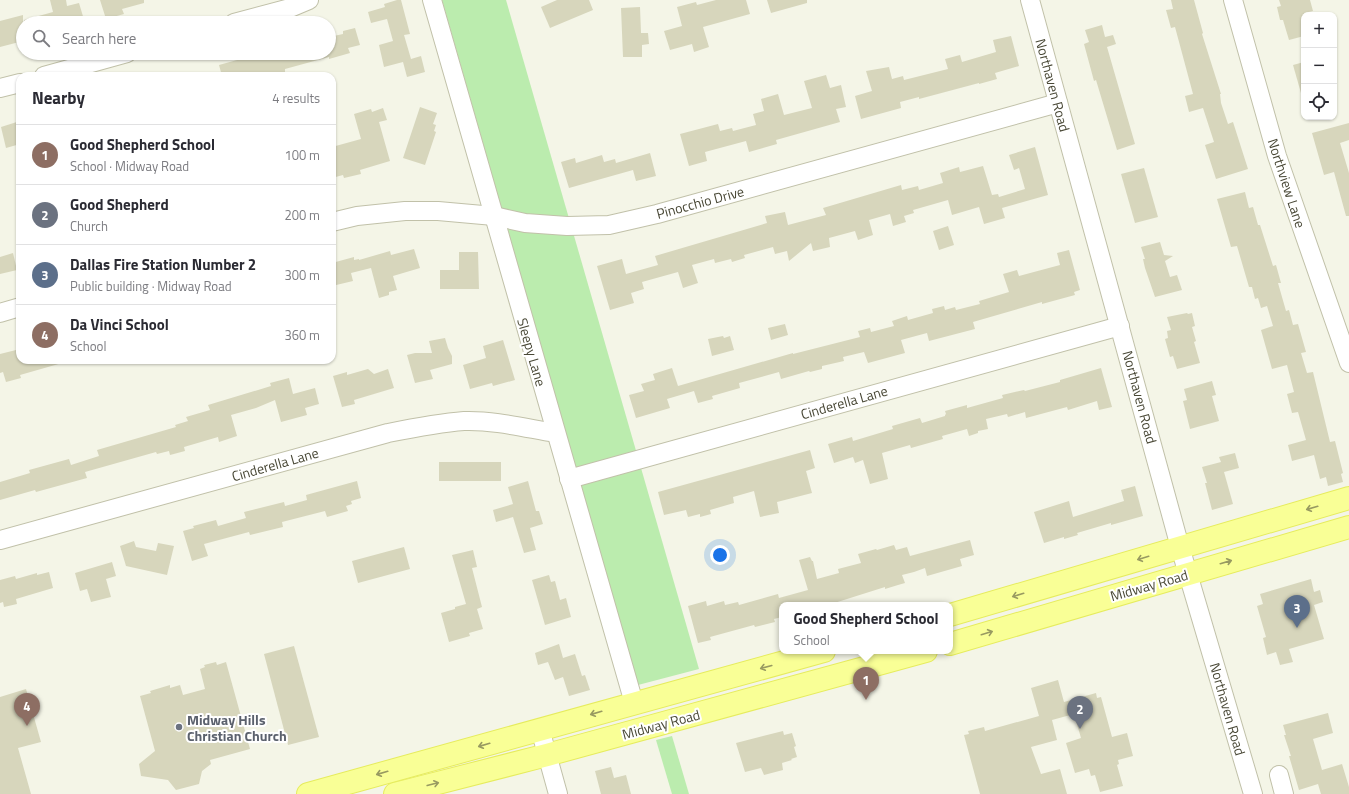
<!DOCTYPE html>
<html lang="en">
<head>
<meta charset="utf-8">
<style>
	:root { --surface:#fff; --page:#f2f2f3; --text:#2b2b33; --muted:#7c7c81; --line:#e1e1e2; --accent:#8a5425 }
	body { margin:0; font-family:"Titillium Web",sans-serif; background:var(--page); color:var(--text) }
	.controls { position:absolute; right:12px; top:12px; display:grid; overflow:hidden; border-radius:8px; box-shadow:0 1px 3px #0004 }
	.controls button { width:36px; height:36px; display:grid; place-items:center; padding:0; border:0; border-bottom:1px solid var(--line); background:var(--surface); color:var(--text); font:20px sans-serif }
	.you { position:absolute; left:720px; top:555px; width:14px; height:14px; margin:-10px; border:3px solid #fff; border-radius:50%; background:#1a73e8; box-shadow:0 0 0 6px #1a73e833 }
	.badge { display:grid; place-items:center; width:26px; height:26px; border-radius:50%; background:var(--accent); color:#fff; font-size:13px; font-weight:700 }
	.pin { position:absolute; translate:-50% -33px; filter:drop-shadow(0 1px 2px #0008) }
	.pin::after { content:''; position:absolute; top:21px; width:14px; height:12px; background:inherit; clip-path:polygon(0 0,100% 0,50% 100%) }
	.popup { position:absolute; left:779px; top:602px; width:174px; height:52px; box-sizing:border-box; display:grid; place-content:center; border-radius:8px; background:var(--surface); filter:drop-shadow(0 1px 3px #0005); font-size:13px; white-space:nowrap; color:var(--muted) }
	.popup b { font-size:15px; color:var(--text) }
	.popup::after { content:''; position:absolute; left:50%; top:100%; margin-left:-8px; border:8px solid transparent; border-top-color:var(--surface) }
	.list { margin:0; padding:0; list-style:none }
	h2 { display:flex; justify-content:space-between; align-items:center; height:52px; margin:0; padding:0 16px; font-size:17px }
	h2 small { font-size:13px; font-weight:400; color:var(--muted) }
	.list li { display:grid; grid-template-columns:26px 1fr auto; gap:12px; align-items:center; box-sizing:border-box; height:60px; padding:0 16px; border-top:1px solid var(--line) }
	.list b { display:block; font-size:15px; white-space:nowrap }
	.list p { margin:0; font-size:13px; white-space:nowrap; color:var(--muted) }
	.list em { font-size:13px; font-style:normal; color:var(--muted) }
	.icon { flex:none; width:22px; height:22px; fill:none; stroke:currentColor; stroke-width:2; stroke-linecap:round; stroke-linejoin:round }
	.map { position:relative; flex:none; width:1349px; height:794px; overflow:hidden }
	.search { position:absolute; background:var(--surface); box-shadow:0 1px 3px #0004; left:16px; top:16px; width:320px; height:44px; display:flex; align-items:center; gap:10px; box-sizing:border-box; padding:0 14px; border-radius:22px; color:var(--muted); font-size:15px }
	.panel { position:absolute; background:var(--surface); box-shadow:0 1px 3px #0004; left:16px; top:72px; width:320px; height:292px; border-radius:12px }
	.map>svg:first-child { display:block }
</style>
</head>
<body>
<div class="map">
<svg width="1349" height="794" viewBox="0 0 1349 794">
	<rect width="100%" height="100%" fill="#f4f5e7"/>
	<!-- green -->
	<g fill="#bbecae">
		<polygon points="442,0 506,0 699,669 638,685"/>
		<polygon points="672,736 689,794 672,794 656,740"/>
	</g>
	<!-- building -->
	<g fill="#d7d6bc">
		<polygon points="50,0 66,0 67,6 79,3 85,23 24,23 24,20 53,12"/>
		<polygon points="100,0 144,0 144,3 122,9 124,14 106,19"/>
		<polygon points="397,0 401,0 410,34 404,35 411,59 421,56 425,72 407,77 403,62 384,67 379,45 393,41 387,19 371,23 368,12 385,7 384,4"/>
		<polygon points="557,0 589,0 593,10 550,28 541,7"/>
		<polygon points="716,0 746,0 750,14 703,27 709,47 694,52 692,44 670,50 664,31 682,26 677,7 696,2 697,5"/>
		<polygon points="767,0 807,0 807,3 771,13"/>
		<polygon points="1171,0 1194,0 1203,33 1202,34 1221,94 1220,94 1221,103 1228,124 1233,122 1248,169 1216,179 1205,145 1214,142 1203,108 1189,112 1185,96 1193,94 1175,27 1171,28 1166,10 1173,9"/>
		<polygon points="1279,0 1310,0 1313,11 1304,13 1304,36 1289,40 1283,20 1280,20 1277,7 1281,6"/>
		<polygon points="640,7 641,33 648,33 649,44 642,45 642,57 623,57 621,8"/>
		<polygon points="23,15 23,41 0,47 0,21"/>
		<polygon points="1102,25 1105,37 1113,35 1116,44 1107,47 1135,144 1117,150 1096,80 1094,81 1084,44 1089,42 1085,30"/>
		<polygon points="355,28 360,45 348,48 350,53 329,59 329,57 285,69 285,73 275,76 222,76 219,65 262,53 329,53 329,37 343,34 343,31"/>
		<polygon points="1011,36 1019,66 995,73 997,79 979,84 979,83 919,99 919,97 900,102 901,108 861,119 855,96 872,91 866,71 889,67 892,79 903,76 904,80 948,69 945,59 960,55 962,62 996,52 993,40"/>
		<polygon points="1304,62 1304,92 1301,93 1293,65"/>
		<polygon points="826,75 830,88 841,85 846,107 836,109 840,122 776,140 777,144 749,152 746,141 705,152 707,161 689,166 680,134 718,124 720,131 732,128 733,131 756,125 753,114 764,111 761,99 778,94 784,115 812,108 804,81"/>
		<polygon points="420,107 437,113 433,124 436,125 434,131 436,132 425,165 403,158"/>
		<polygon points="383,108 387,120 379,122 390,161 360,170 361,174 344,178 343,175 332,178 332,147 361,139 354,114 371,109 372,112"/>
		<polygon points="20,121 20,144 6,148 1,127"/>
		<polygon points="1349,123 1349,140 1340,143 1349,173 1349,216 1346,216 1334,172 1324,175 1312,133"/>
		<polygon points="1035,147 1048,195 1002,208 1005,218 984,224 979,207 952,215 948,200 913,210 914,213 904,216 906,222 893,226 890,214 869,220 873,235 858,240 855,231 829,238 830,247 813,251 811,243 789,261 787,251 775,254 773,247 744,255 745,258 732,262 731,259 715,263 714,259 692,265 698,283 683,288 678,272 642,282 644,289 631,293 634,303 610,310 597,266 622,259 626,274 658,265 655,256 767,223 765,216 785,212 788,225 826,215 823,208 901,185 902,190 918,186 919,190 943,183 940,173 959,167 960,172 983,166 992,195 998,194 999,197 1025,189 1019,168 1014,170 1009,155"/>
		<polygon points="650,153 656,176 636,181 633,170 569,188 561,162 575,158 576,163 602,155 604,162 615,159 616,163"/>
		<polygon points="1144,168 1158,217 1135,223 1121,174"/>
		<polygon points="1245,192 1249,208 1253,207 1258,225 1260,225 1273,266 1276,265 1281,283 1278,283 1286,311 1289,310 1293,325 1298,324 1306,352 1301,353 1307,373 1313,372 1330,442 1335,441 1343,473 1341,474 1343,482 1328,486 1326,477 1320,479 1314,455 1292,461 1288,445 1306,440 1298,412 1292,413 1287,394 1294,392 1287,365 1272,369 1261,330 1273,326 1267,306 1261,308 1258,298 1255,299 1252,287 1249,287 1237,246 1231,247 1217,199"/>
		<polygon points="948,226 954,245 939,250 933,231"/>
		<polygon points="1160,242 1164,255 1173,256 1165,261 1170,277 1177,275 1182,290 1155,297 1145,268 1143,259 1145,259 1141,247"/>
		<polygon points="414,249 420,268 393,276 397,290 389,292 389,295 379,298 371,268 351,273 353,281 332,286 332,263 354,257 354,260 359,259 359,260 390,251 391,255"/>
		<polygon points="1069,250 1080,290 1074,292 1075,295 1042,304 1042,302 973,322 975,329 929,341 927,333 901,340 905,353 868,363 864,352 843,357 844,361 822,366 822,369 810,372 809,371 781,379 779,372 739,383 740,388 712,396 713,399 698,403 694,391 667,399 670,408 636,418 629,395 644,391 641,384 655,380 653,374 672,368 678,386 793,353 793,354 860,337 858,331 870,328 871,332 894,326 892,321 907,316 908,320 933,313 932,309 944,306 945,310 955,307 956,310 980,304 979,301 1009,292 1003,274 1017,270 1019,276 1060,265 1057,253"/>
		<polygon points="459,252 478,252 479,289 440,289 440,270 459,270"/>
		<polygon points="13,253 17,270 0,274 0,257"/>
		<polygon points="1187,313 1188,314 1192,313 1195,326 1192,327 1196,341 1194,342 1200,363 1177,369 1173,356 1170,357 1165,339 1168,338 1167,331 1171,330 1167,317"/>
		<polygon points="785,324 788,335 771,340 768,328"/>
		<polygon points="723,336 724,338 730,336 734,350 712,356 708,339"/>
		<polygon points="445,338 448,348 452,356 452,364 430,370 433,379 415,383 407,355 415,353 432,353 429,341"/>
		<polygon points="503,340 515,380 493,386 492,383 470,389 463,365 486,358 483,346"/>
		<polygon points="20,349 20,360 61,360 62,363 20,375 21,378 6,382 3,372 0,373 0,354"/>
		<polygon points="1101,368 1112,407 1099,410 1097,401 1068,410 1067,407 1026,418 1025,412 1008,417 1007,414 986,419 988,429 978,431 978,433 969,436 967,429 942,436 943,439 911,448 910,445 882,453 888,479 870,484 863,460 855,463 853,457 834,463 828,444 852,437 853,441 893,429 892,426 920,418 922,423 945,416 945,415 946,414 945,411 967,405 967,408 1003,398 1002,395 1024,390 1025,391 1060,382 1060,380"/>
		<polygon points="368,369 374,374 388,369 394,388 354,400 355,404 342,407 333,376 347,372 347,375"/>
		<polygon points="289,378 293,394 315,388 319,404 305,408 307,415 281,422 275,400 256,408 231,415 237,436 219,442 218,437 184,447 185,451 170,455 169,451 157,454 156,452 85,472 87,478 36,492 35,490 0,500 0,482 30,473 29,470 69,459 71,465 99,456 97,450 176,427 175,425 188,421 186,417 210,410 208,405 271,386 270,383"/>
		<polygon points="1212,381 1216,395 1212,396 1219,421 1190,429 1183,401 1187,400 1184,389"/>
		<polygon points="810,450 815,468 806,471 812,493 777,502 779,513 760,517 754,491 733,497 734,503 710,510 711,514 700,517 700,514 688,517 686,510 664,515 658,492"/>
		<polygon points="1235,453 1239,468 1224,472 1233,504 1212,510 1205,483 1207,483 1202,467 1221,462 1219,457"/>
		<rect x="439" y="462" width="62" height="19"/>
		<polygon points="357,481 361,498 351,501 352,504 346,506 348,511 327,517 325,511 282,522 283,527 250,535 249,532 204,544 208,556 192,561 183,531 194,528 193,526 216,520 218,526 246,518 244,512 284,502 285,506 307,500 306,495"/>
		<polygon points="528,481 536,511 539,511 543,524 530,528 536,550 524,553 513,517 496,522 493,510 513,504 508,487"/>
		<polygon points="1135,486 1143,516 1111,525 1111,523 1077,533 1078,535 1064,539 1064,537 1044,543 1034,512 1069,501 1073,517 1124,501 1121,490"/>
		<polygon points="970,540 974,555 960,559 962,566 927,576 925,568 914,572 902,575 905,583 898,585 885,589 885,587 828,605 782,605 782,617 774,619 775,622 755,627 754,625 710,637 711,640 698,643 688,606 706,601 707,606 724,601 725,605 738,602 739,605 778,594 779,598 808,590 799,560 810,557 812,561 813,561 817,579 839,573 838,569 861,563 858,554 876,549 877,550 894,545 896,550 907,547 910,556"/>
		<polygon points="134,541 136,547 156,551 158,543 174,546 167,575 126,566 120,546"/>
		<polygon points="404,547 410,569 358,583 352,561"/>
		<polygon points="473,550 477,567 472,568 482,607 477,609 483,629 469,633 470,636 449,642 441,613 455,609 455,607 466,604 452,555"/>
		<polygon points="112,562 116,576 106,579 111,597 91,602 87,589 80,591 75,573"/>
		<polygon points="49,572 53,588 16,599 17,604 4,607 3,602 0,603 0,580 15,576 16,579 37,573 37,575"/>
		<polygon points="549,575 551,582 555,581 560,600 566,598 571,617 545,625 532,580"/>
		<polygon points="1311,579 1314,592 1320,590 1323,602 1314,605 1324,639 1289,649 1293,662 1280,665 1276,652 1267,655 1263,638 1266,637 1257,606 1263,604 1260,594"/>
		<polygon points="559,644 563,658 575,654 582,676 585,675 590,690 569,696 563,677 555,680 548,662 538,665 535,653"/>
		<polygon points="294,646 319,737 288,745 264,654"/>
		<polygon points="216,662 217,665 226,662 250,749 210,760 211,764 202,771 199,784 176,790 168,780 141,776 139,764 155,751 140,696 151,693 150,691 170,685 170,688 180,685 183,695 205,689 200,669 205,667 204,665"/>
		<polygon points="1058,680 1064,702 1096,693 1097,698 1101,697 1112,737 1127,733 1133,756 1118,760 1119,764 1117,765 1123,786 1100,792 1095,775 1091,776 1089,769 1075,773 1066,743 1081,738 1074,714 1052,720 1057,740 1031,747 1041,774 1060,769 1067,794 980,794 964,735 969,734 968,731 984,727 985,731 1039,716 1031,688"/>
		<polygon points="26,689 41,742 18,748 31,794 0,794 0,697"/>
		<polygon points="1328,713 1333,733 1313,739 1322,770 1342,764 1349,787 1349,794 1321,794 1318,784 1299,790 1289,756 1291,756 1284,735 1286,735 1283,725"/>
		<polygon points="783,731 784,735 792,733 796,746 794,747 797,757 791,759 792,760 782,763 783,770 764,775 761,768 745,772 736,743"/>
		<polygon points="611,767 614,778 626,775 631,794 601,794 595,771"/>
	</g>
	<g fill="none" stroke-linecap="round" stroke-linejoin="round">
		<defs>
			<g id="minor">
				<polyline points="432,0 634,703"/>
				<polyline points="1030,0 1180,547 1253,794"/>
				<polyline points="1233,0 1277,156 1349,363"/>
				<polyline points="234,23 290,8 309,0"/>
				<polyline points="44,76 127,53"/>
				<polyline points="0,88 20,83"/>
				<polyline points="332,222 357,216 405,211 438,211 494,216 525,223 567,226 609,225 657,214 1058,103"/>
				<polyline points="0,313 20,307"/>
				<polyline points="569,479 1120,326"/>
				<path d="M0 540 388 433C413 428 438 423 464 421 494 420 525 428 555 433"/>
				<polyline points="540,729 558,794"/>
				<polyline points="1279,775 1284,794"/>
			</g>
			<g id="major">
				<polyline points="950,615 1349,498"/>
				<polyline points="950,644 1349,527"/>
				<polyline points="308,794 824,651"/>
				<polyline points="395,794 547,755 926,651"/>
			</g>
		</defs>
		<!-- minor casing -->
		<use href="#minor" stroke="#c1c1a9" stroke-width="20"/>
		<!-- major casing -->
		<use href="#major" stroke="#e6ec5e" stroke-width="24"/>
		<!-- minor -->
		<use href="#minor" stroke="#fff" stroke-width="18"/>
		<!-- major -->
		<use href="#major" stroke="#f9ff96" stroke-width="22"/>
	</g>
	<!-- one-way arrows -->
	<defs><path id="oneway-shaft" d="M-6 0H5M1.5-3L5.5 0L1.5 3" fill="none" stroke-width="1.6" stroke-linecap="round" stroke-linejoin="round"/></defs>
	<g stroke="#989a61">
		<use href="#oneway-shaft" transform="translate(1312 508) rotate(164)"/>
		<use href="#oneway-shaft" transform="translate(1143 558) rotate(163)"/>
		<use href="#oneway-shaft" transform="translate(1226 562) rotate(-16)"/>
		<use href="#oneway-shaft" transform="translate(1018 595) rotate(163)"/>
		<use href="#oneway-shaft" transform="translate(987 633) rotate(-17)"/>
		<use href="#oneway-shaft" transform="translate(766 667) rotate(165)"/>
		<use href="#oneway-shaft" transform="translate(596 713) rotate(164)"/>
		<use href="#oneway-shaft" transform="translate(484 745) rotate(164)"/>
		<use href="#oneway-shaft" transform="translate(382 773) rotate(164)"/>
		<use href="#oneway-shaft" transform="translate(433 784) rotate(-14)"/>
	</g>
	<!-- markers -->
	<circle fill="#6b7280" stroke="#fff" stroke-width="1.5" cx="179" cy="727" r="4"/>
	<g text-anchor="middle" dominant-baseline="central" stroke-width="4" stroke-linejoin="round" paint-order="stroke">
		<!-- street labels -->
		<g font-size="14" fill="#494836" stroke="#fff">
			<text transform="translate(1053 85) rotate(75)">Northaven Road</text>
			<text transform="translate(1287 183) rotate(72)">Northview Lane</text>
			<text transform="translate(700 202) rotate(-15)">Pinocchio Drive</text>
			<text transform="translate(532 352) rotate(74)">Sleepy Lane</text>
			<text transform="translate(1140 397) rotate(75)">Northaven Road</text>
			<text transform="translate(844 402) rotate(-16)">Cinderella Lane</text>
			<text transform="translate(275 464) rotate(-16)">Cinderella Lane</text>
			<text transform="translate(1149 585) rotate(-16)">Midway Road</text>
			<text transform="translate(1228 709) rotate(74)">Northaven Road</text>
			<text transform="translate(661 724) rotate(-15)">Midway Road</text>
		</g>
		<!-- worship labels -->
		<g font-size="14" font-weight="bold" fill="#5b616d" stroke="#fff" text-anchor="start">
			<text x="187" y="719">Midway Hills<tspan x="187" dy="16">Christian Church</tspan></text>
		</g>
	</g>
</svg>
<div class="controls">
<button>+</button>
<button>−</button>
<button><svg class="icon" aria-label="locate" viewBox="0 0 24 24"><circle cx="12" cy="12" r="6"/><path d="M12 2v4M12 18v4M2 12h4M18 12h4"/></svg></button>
</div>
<div class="you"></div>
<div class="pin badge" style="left:866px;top:700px;background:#8d6e63">1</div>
<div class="popup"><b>Good Shepherd School</b>School</div>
<div class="pin badge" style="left:1080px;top:729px;background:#6b7280">2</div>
<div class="pin badge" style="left:1297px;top:628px;background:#5c6f8a">3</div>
<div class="pin badge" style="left:27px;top:726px;background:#8d6e63">4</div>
<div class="search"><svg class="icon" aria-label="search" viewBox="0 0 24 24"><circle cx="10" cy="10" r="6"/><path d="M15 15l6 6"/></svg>Search here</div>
<section class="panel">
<h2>Nearby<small>4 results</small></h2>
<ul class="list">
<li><span class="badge" style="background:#8d6e63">1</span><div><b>Good Shepherd School</b><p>School · Midway Road</p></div><em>100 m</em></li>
<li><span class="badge" style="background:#6b7280">2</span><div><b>Good Shepherd</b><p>Church</p></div><em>200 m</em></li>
<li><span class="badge" style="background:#5c6f8a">3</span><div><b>Dallas Fire Station Number 2</b><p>Public building · Midway Road</p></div><em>300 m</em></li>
<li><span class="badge" style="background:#8d6e63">4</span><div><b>Da Vinci School</b><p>School</p></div><em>360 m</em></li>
</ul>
</section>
</div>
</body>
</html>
